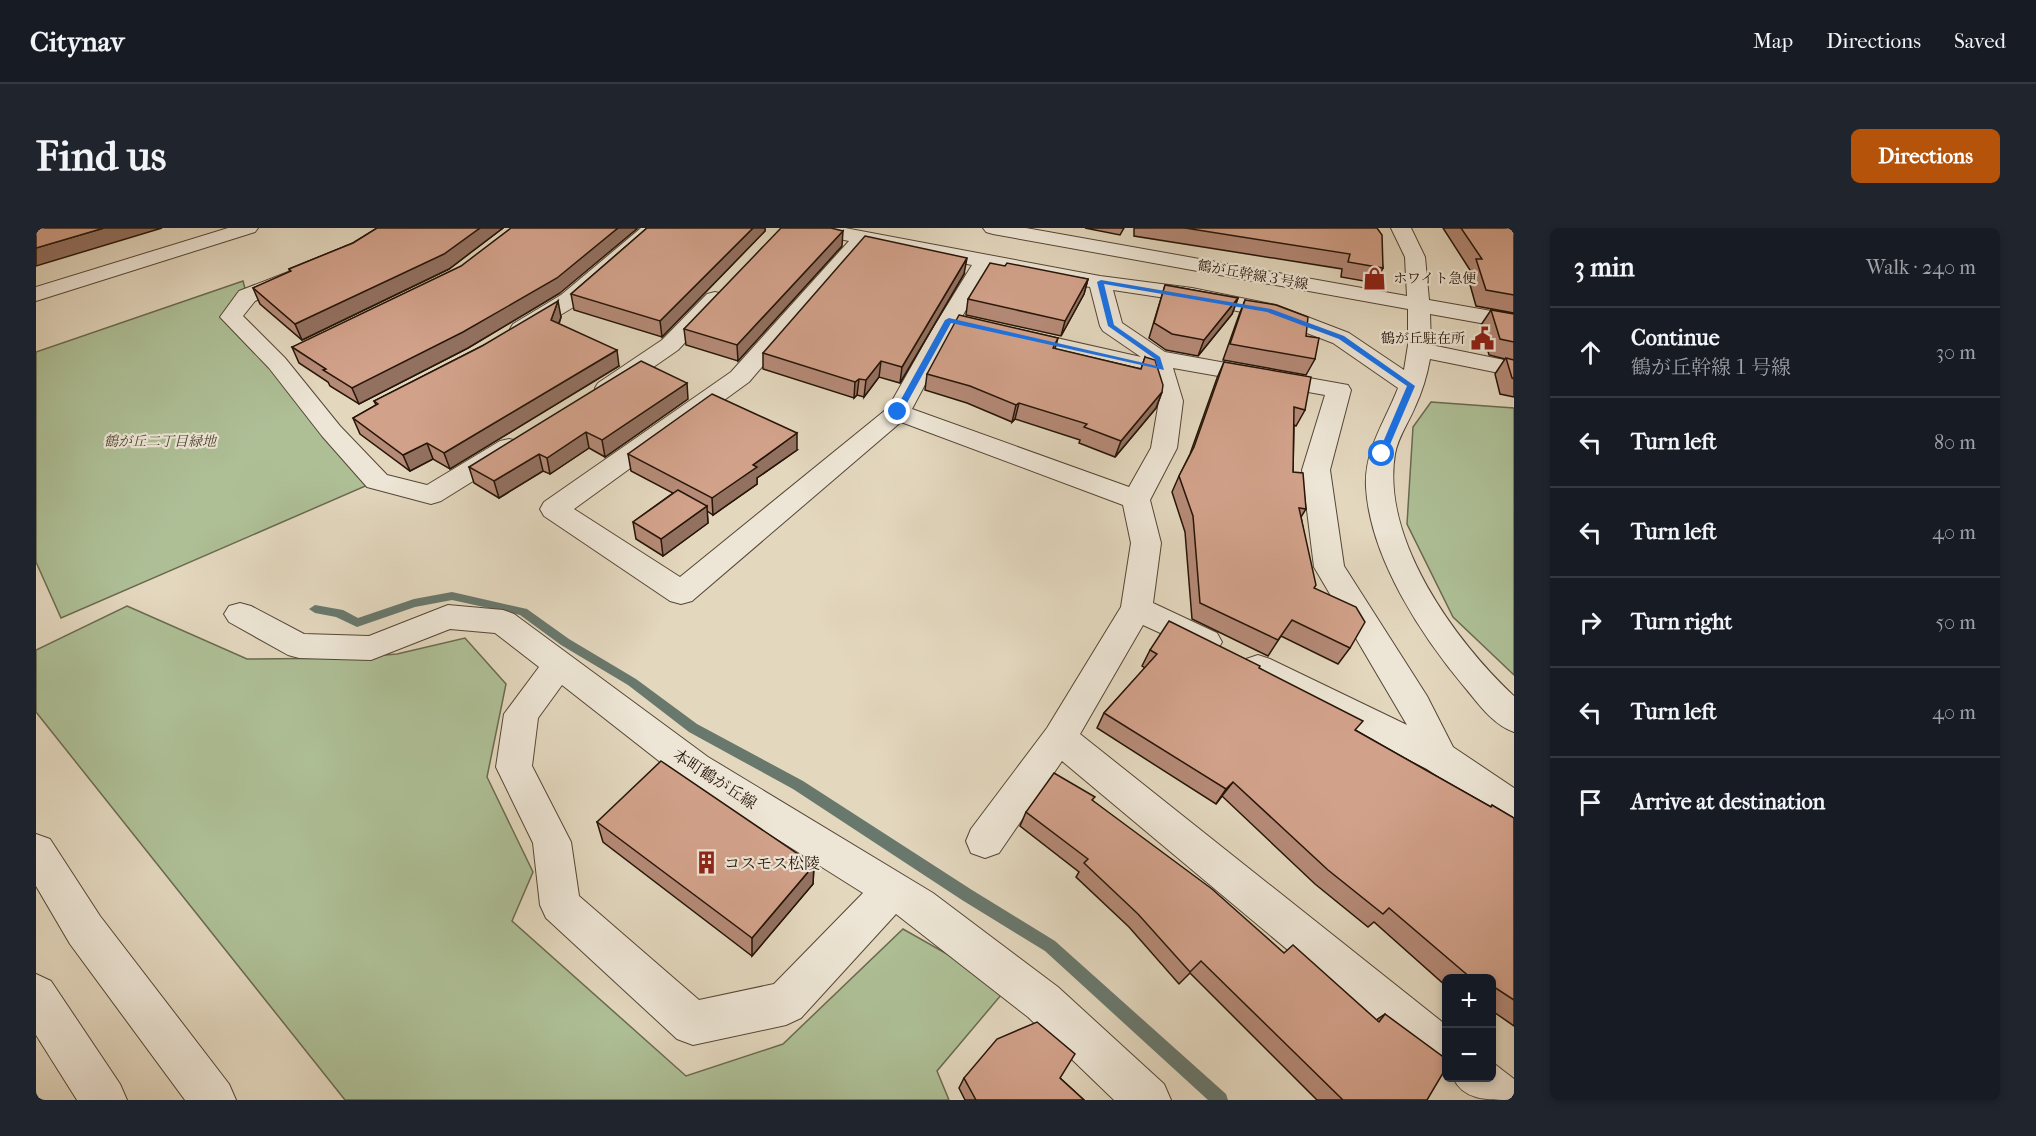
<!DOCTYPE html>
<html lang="en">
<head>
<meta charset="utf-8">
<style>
	:root { --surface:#171b24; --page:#20242c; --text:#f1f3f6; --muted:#9ea1a6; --line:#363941; --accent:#b45309 }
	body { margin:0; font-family:"IM FELL French Canon","Noto Serif JP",serif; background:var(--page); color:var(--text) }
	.controls { position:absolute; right:18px; bottom:18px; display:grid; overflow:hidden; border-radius:9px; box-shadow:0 3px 9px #0003 }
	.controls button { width:54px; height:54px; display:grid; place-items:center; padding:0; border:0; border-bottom:2px solid var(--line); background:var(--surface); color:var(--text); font:30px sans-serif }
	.stop { position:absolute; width:18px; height:18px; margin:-14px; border:4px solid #1a73e8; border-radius:50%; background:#fff }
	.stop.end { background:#1a73e8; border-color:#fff; box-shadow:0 2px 6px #0008 }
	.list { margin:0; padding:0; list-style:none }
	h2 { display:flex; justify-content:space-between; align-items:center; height:78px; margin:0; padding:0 24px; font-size:26px }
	h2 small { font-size:20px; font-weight:400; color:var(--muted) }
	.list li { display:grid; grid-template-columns:39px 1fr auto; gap:18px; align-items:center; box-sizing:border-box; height:90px; padding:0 24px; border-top:2px solid var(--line) }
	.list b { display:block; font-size:22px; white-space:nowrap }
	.list p { margin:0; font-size:20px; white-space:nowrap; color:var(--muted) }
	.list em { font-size:20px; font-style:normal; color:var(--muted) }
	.icon { flex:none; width:33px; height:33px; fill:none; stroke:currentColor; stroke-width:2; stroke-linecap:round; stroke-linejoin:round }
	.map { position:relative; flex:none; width:1478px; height:872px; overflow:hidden; border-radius:9px }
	header { display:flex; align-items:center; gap:36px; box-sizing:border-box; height:84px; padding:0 30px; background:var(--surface); border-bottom:2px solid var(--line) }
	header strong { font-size:28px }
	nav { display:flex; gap:33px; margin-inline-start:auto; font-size:21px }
	.intro { display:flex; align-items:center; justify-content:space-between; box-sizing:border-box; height:144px; padding:0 36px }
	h1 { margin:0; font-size:42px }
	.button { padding:15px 27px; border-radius:9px; background:var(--accent); color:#fff; font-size:21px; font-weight:700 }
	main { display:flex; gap:36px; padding:0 36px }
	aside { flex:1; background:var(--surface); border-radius:9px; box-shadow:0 3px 9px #0003 }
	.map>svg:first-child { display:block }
</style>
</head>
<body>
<header>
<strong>Citynav</strong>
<nav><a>Map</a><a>Directions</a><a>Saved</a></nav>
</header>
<div class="intro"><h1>Find us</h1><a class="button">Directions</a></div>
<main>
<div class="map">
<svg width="1478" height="872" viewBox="0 0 1478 872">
	<rect width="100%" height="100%" fill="#e3d7be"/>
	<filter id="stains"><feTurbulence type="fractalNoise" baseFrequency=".00333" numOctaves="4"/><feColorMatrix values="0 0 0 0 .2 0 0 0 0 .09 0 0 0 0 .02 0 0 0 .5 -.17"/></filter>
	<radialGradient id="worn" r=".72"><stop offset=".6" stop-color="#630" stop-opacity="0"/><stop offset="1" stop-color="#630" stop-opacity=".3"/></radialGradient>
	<!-- green -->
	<g fill="#aebf96" stroke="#6a6a4f" stroke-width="1.5">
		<polygon points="207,53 211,68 196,89 341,253 25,390 0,334 0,124"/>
		<polygon points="1395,174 1478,180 1478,447 1417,389 1371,296 1377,199"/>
		<polygon points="91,378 211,431 314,430 361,426 429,410 470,456 451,549 497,644 476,693 650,848 747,816 867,701 971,760 901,843 913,872 309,872 0,484 0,422"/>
	</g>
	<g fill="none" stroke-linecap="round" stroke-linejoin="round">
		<!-- stream -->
		<polygon fill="#69786d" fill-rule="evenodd" points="416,364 491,381 533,411 600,451 661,496 767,553 936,662 1019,713 1190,866 1192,872 1172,872 1009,723 926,672 757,561 653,504 592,457 525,417 484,387 416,372 379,379 321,399 300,389 279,385 273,381 279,377 307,382 322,390 378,371"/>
		<defs>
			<g id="minor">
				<polygon points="192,0 222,0 219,4 0,73 0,59"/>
				<polygon points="605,0 627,0 541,77 493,106 485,108 477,106 474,101 477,96 525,67"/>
				<path d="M768 0H809L1064 48 1156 60 1240 77 1313 105 1368 142 1372 117V81L957 6 950 4 947 0H990L1371 68 1369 29 1355 0H1375L1389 29 1393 72 1478 87V101L1394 86 1395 117 1478 134V148L1394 131C1391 148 1386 164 1379 179 1373 194 1362 209 1359 226 1345 311 1419 413 1478 468V504C1458 497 1444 478 1431 462 1386 409 1334 330 1330 259 1328 222 1349 194 1362 160L1297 115 1226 88 1156 74 1077 62 1086 95 1129 124 1312 157 1315 162 1294 242 1308 338 1391 468 1417 519 1478 560V596L1465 591 1391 541 1210 449 1205 440 1210 431 1222 427 1234 431 1371 497 1278 339 1266 242 1289 167 1137 140 1147 173 1141 220 1114 272 1125 315 1117 375 1181 405 1186 414 1181 423 1170 426 1107 397 1044 506 1410 797V847L1394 841 1026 533 963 625 949 630 935 625 930 613 935 601 1011 500 1085 379 1095 315 1087 277 865 194 656 373 645 376 634 373 508 288 504 281 508 274 695 144 813 13 771 4ZM831 16 936 37 896 102 852 180 644 349 538 281 713 154ZM955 40 1054 59 1064 98 1067 103 1105 129 976 100 968 102 965 107 968 112 1115 146 1123 173 1115 220 1093 259 876 181 918 102Z"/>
				<polygon points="260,41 267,43 271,47 267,51 219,73 207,88 249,130 304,198 351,247 391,257 464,213 473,211 482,213 486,219 482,225 405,273 395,276 331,259 286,208 233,140 184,89 203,63"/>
				<polygon points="679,64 687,66 690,71 642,122 580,165 571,167 562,165 559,160 562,155 626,112 671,66"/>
				<path d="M204 375 215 378 268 406 333 408 412 377 467 382 478 386 672 529 897 665 1022 759 1128 856 1135 872H1078L992 789 860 686 765 790 750 797 657 817 641 811 510 690 504 677 497 615 460 539 468 486 503 439 459 405 414 401 335 432 263 430 252 427 193 394 188 386 193 378ZM526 457 646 551 827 665 738 756 663 772 543 668 535 614 496 538 502 490Z"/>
				<polygon points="0,606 14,611 64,688 193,856 200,872 149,872 34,716 0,658"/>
				<polygon points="0,746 15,753 84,856 91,872 41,872 0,807"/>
				<path d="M1456 834 1478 851V872C1449 872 1428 872 1417 850H1456Z"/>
			</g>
		</defs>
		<!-- minor casing -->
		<use href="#minor" stroke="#554636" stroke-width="2"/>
		<!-- minor -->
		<use href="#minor" fill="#ede5d5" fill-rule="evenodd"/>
	</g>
	<!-- wall -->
	<g fill="#b58a77" stroke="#261508" stroke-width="1.5">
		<polygon points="341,0 467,0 413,41 266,112 224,76 217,60 254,44 253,41 317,15"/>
		<polygon points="611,0 729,0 729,3 626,109 538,82 535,66"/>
		<polygon points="1049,0 1088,0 1084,7"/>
		<polygon points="1098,0 1341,0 1347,40 1339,55 1305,49 1306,41 1098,8"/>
		<polygon points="1407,0 1477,0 1478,2 1478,85 1440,78 1431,46 1434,42"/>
		<polygon points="806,18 702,133 650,117 648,101"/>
		<polygon points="969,38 1052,51 1048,66 1025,108 930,87 932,71"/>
		<polygon points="928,46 864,155 843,149 828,169 821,167 818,170 727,141 727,125"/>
		<polygon points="1129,57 1202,70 1196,86 1162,128 1130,122 1113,110"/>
		<polygon points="524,65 432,120 323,176 294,158 292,154 263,135 256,119"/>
		<polygon points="1209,72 1270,108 1279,131 1270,147 1187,132 1203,87"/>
		<polygon points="1455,82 1478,86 1478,169 1464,166 1459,146 1469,131 1453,127 1445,97"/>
		<polygon points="525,89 523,96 583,138 414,241 397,231 374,243 324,206 317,190 340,177 338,173 446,118"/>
		<polygon points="1022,110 1019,121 1105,141 1109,129 1126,164 1120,180 1079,229 1043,215 1044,212 979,191 976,194 931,175 889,162 891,146"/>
		<polygon points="1188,134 1269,182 1260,198 1258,197 1257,244 1270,281 1265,289 1278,360 1314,420 1302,436 1245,408 1232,428 1156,391 1149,304 1136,264 1143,248 1154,226 1181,150"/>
		<polygon points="652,171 569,229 553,220 514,246 507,243 463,270 438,255 433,239"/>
		<polygon points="761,222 721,250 721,256 677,287 671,283 672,295 627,328 600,311 597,294 637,265 595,243 592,226"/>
		<polygon points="1114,422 1223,440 1319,502 1455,579 1456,577 1478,590 1478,798 1455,782 1455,750 1410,750 1410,758 1338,694 1332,699 1279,656 1186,568 1180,576 1061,500 1068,485 1109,440 1106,438"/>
		<polygon points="1057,573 1248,725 1340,792 1349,786 1391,872 1281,872 1154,745 1143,756 1093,699 1040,649 1043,644 984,598 990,584"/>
		<polygon points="561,594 778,637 777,656 716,728 567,614"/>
		<polygon points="928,850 1024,850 1048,872 929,872 923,860"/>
	</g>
	<!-- shaded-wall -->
	<g fill="#937161" stroke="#261508" stroke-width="1.5">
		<polygon points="68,0 126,0 0,38 0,20"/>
		<polygon points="444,0 467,0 413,41 266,112 259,96"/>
		<polygon points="582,0 602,0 524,65 432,120 323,176 316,160"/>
		<polygon points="717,0 729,0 729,3 626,109 624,93"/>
		<polygon points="807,3 806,18 702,133 701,117"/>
		<polygon points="931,30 928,46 864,155 866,139"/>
		<polygon points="1052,51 1048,66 1025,108 1029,93"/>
		<polygon points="1202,70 1196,86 1162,128 1168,112"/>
		<polygon points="522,73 525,89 518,108 515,92"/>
		<polygon points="581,122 583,138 414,241 408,225"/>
		<polygon points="845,133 843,149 828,169 830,152"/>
		<polygon points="823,151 821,167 818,170 819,154"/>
		<polygon points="651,155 652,171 569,229 566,212"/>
		<polygon points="1126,164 1120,180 1079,229 1085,213"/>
		<polygon points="983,175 979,191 976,194 980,177"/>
		<polygon points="550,204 553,220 514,246 511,230"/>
		<polygon points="761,205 761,222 721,250 721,256 677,287 676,270 717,237"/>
		<polygon points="391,215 397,231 374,243 367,227"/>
		<polygon points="503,226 507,243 463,270 458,253"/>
		<polygon points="671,278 672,295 627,328 625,311"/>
		<polygon points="1197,554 1186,568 1180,576 1190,561"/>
		<polygon points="778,637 777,656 716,728 716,710"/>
	</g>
	<!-- building -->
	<g fill="#d2a18a" stroke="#261508" stroke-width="1.5">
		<polygon points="0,0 68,0 0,20"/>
		<polygon points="341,0 444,0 408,26 259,96 217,60 255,43 253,41 317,15"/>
		<polygon points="475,0 582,0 521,50 427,104 316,160 287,142 290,141 256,119 425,38"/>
		<polygon points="611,0 717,0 624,93 535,66"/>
		<polygon points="745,0 795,0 807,3 701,117 648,101"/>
		<polygon points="1149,0 1341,0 1346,7 1347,40 1312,34 1314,26"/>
		<polygon points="1425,0 1477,0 1478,2 1478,67 1450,62 1440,31 1446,31"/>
		<polygon points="829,8 931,30 866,139 845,133 830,152 823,151 819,154 727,125"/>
		<polygon points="954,35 969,38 971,35 1052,51 1029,93 932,71"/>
		<polygon points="1129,57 1202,70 1168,112 1136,106 1118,95"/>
		<polygon points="1209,72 1240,77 1272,89 1270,108 1283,110 1279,131 1194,116"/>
		<polygon points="522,73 515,92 581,122 408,225 391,215 367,227 317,190 342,176 338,173 446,118"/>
		<polygon points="1455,82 1478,86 1478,114 1464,111"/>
		<polygon points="923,87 1022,110 1017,120 1105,141 1109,129 1119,132 1127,157 1126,164 1085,213 1048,199 1051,196 983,175 980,177 934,158 891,146"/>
		<polygon points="1470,130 1478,132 1478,151 1476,150"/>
		<polygon points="605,133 651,155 566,212 550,204 511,230 503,226 458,253 433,239"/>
		<polygon points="1188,134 1275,149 1269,182 1258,179 1257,244 1267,245 1270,281 1263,280 1280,357 1278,360 1320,379 1329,394 1314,420 1256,392 1242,412 1164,375 1157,288 1143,248 1158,219"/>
		<polygon points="676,166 761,205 717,237 721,239 676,270 592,226"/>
		<polygon points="642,262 671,278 625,311 597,294"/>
		<polygon points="1133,393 1224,438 1223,440 1327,493 1319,502 1455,579 1456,577 1478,590 1478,772 1455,757 1455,750 1435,750 1353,680 1347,686 1292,642 1197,554 1190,561 1068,485 1121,426 1114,422"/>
		<polygon points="625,533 778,637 716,710 561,594"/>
		<polygon points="1018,545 1059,569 1056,572 1176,661 1248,725 1257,717 1343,794 1349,786 1410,831 1410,840 1391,872 1307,872 1165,733 1154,744 1102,686 1048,635 1052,631 990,584"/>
		<polygon points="1001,794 1039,826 1024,850 1048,872 940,872 928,850 961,811"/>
	</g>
	<!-- route -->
	<polygon fill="#1a73e8" points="1065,52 1235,81 1308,108 1379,158 1350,226 1346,229 1342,226 1371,158 1303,111 1231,84 1068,56 1078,97 1124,129 1128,142 915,95 866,184 862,187 858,184 909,92 913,90 1121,138 1119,131 1072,98 1061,54"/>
	<!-- icons -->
	<defs>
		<symbol id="shop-bare" viewBox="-9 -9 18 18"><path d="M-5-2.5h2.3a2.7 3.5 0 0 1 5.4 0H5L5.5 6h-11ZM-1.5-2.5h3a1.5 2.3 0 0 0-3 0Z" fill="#8f2418" stroke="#ede5d5" stroke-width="2.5" paint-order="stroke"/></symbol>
		<symbol id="civic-bare" viewBox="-9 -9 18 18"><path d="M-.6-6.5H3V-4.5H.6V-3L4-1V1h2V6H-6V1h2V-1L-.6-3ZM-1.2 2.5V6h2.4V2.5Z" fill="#8f2418" stroke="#ede5d5" stroke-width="2.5" paint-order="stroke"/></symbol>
		<symbol id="building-bare" viewBox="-9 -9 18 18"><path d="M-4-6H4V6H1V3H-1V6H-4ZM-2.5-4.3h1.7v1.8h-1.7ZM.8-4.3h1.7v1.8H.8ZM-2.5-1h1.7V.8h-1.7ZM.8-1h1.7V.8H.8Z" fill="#8f2418" stroke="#ede5d5" stroke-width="2.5" paint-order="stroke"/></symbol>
	</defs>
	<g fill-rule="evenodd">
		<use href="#shop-bare" x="1322" y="34" width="33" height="33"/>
		<use href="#civic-bare" x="1430" y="94" width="33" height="33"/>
		<use href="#building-bare" x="654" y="618" width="33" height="33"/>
	</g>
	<g text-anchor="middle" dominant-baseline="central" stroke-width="4.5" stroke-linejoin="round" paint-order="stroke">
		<!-- far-street labels -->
		<g font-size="14" fill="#261508" stroke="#ede5d5">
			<text transform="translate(1217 47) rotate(10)">鶴が丘幹線３号線</text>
		</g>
		<!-- far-poi labels -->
		<g font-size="14" fill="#261508" stroke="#ede5d5" text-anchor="start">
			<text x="1357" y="50">ホワイト急便</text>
			<text x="1429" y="110" text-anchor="end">鶴が丘駐在所</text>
		</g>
		<!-- far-park labels -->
		<g font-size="14" font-style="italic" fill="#4f4833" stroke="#ede5d5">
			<text x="124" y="213">鶴が丘二丁目緑地</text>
		</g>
		<!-- street labels -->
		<g font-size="16" fill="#261508" stroke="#ede5d5">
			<text transform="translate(679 551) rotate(33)">本町鶴が丘線</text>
		</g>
		<!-- poi labels -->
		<g font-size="16" fill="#261508" stroke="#ede5d5" text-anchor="start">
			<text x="688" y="635">コスモス松陵</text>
		</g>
	</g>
	<rect width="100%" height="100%" filter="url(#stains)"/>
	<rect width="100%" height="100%" fill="url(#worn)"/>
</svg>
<div class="controls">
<button>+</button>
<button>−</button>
</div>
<div class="stop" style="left:1346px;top:226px"></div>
<div class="stop end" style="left:862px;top:184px"></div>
</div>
<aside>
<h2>3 min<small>Walk · 240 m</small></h2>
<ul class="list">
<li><svg class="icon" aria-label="ahead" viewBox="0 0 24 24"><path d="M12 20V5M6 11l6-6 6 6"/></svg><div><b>Continue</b><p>鶴が丘幹線１号線</p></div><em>30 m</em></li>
<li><svg class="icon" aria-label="left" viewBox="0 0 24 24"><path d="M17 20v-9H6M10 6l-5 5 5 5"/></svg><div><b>Turn left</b></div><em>80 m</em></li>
<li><svg class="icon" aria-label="left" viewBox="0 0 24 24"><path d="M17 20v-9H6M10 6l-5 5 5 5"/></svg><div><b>Turn left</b></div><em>40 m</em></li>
<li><svg class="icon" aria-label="right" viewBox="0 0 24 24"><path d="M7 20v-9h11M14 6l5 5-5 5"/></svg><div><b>Turn right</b></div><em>50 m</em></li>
<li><svg class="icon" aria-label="left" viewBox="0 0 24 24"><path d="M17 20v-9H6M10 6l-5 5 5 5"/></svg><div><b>Turn left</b></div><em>40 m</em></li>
<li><svg class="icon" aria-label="arrive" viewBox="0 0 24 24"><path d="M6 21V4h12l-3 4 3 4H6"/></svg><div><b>Arrive at destination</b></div></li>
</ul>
</aside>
</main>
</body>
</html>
